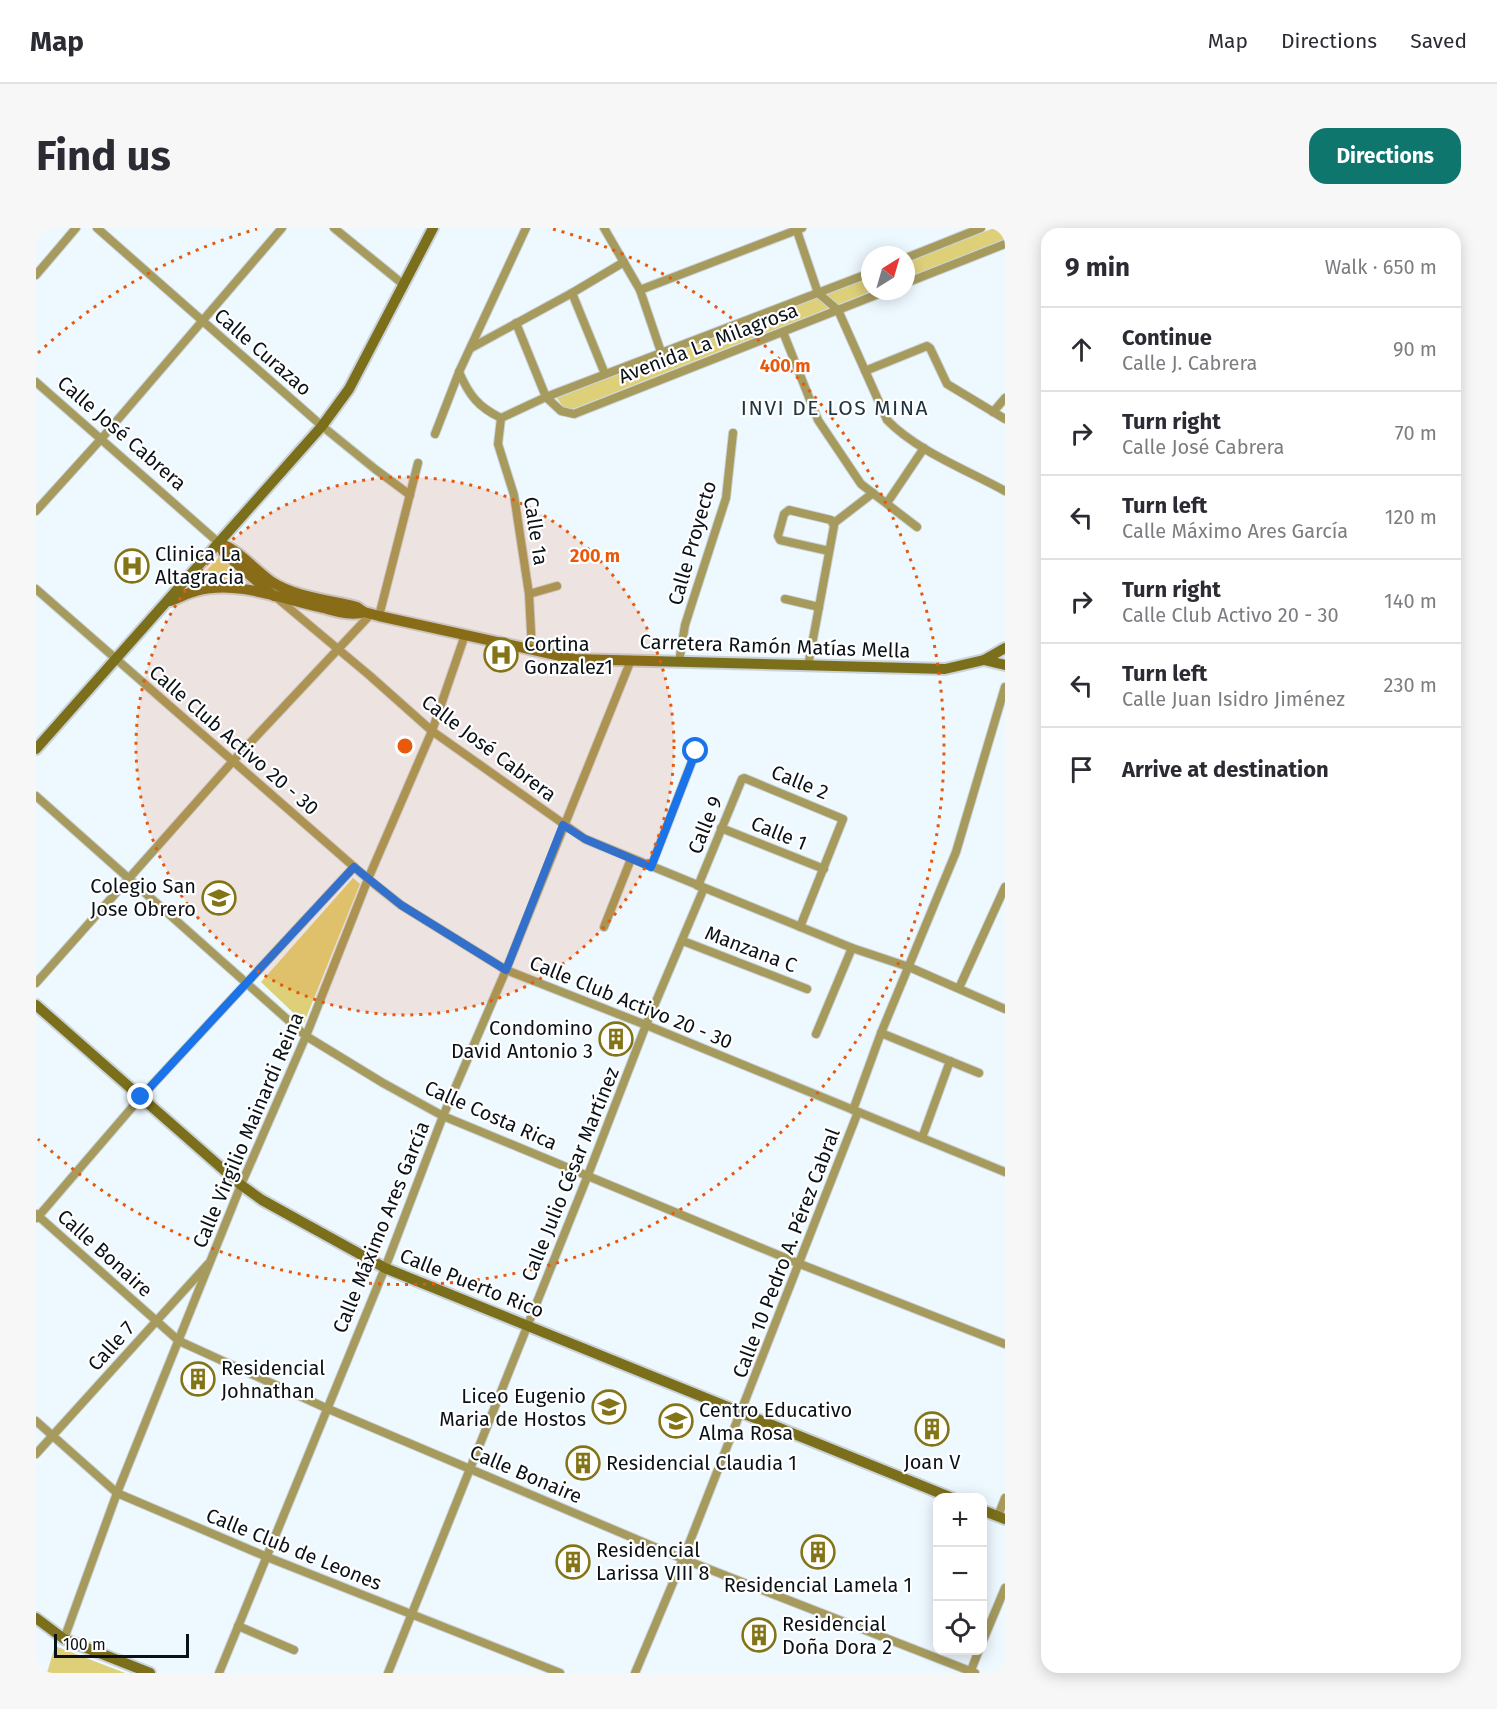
<!DOCTYPE html>
<html lang="en">
<head>
<meta charset="utf-8">
<style>
	:root { --surface:#fff; --page:#f7f7f7; --text:#2b2b33; --muted:#7c7c81; --line:#e1e1e2; --accent:#0f766e }
	body { margin:0; font-family:"Fira Sans",sans-serif; background:var(--page); color:var(--text) }
	.controls { position:absolute; right:18px; bottom:18px; display:grid; overflow:hidden; border-radius:12px; box-shadow:0 3px 15px #0003 }
	.controls button { width:54px; height:54px; display:grid; place-items:center; padding:0; border:0; border-bottom:2px solid var(--line); background:var(--surface); color:var(--text); font:30px sans-serif }
	.compass { position:absolute; left:825px; top:18px; width:54px; height:54px; border-radius:50%; background:var(--surface); box-shadow:0 3px 15px #0003; rotate:37deg }
	.scale { position:absolute; left:18px; bottom:15px; width:135px; box-sizing:border-box; padding-left:6px; border:3px solid #0a1218; border-top:0; font-size:16px; line-height:21px; white-space:nowrap; color:#0a1218; -webkit-text-stroke:4px #fff; paint-order:stroke }
	.stop { position:absolute; width:18px; height:18px; margin:-14px; border:4px solid #1a73e8; border-radius:50%; background:#fff }
	.stop.end { background:#1a73e8; border-color:#fff; box-shadow:0 2px 6px #0008 }
	.list { margin:0; padding:0; list-style:none }
	h2 { display:flex; justify-content:space-between; align-items:center; height:78px; margin:0; padding:0 24px; font-size:26px }
	h2 small { font-size:20px; font-weight:400; color:var(--muted) }
	.list li { display:grid; grid-template-columns:39px 1fr auto; gap:18px; align-items:center; box-sizing:border-box; height:84px; padding:0 24px; border-top:2px solid var(--line) }
	.list b { display:block; font-size:22px; white-space:nowrap }
	.list p { margin:0; font-size:20px; white-space:nowrap; color:var(--muted) }
	.list em { font-size:20px; font-style:normal; color:var(--muted) }
	.icon { flex:none; width:33px; height:33px; fill:none; stroke:currentColor; stroke-width:2; stroke-linecap:round; stroke-linejoin:round }
	.map { position:relative; flex:none; width:969px; height:1445px; overflow:hidden; border-radius:18px }
	header { display:flex; align-items:center; gap:36px; box-sizing:border-box; height:84px; padding:0 30px; background:var(--surface); border-bottom:2px solid var(--line) }
	header strong { font-size:28px }
	nav { display:flex; gap:33px; margin-inline-start:auto; font-size:21px }
	.intro { display:flex; align-items:center; justify-content:space-between; box-sizing:border-box; height:144px; padding:0 36px }
	h1 { margin:0; font-size:42px }
	.button { padding:15px 27px; border-radius:18px; background:var(--accent); color:#fff; font-size:21px; font-weight:700 }
	main { display:flex; gap:36px; padding:0 36px }
	aside { flex:1; background:var(--surface); border-radius:18px; box-shadow:0 3px 15px #0003 }
	.map>svg:first-child { display:block }
</style>
</head>
<body>
<header>
<strong>Map</strong>
<nav><a>Map</a><a>Directions</a><a>Saved</a></nav>
</header>
<div class="intro"><h1>Find us</h1><a class="button">Directions</a></div>
<main>
<div class="map">
<svg width="969" height="1445" viewBox="0 0 969 1445">
	<rect width="100%" height="100%" fill="#eef8ff"/>
	<!-- green -->
	<g fill="#decf79">
		<polygon points="958,0 969,0 969,11 870,50 870,34"/>
		<polygon points="834,48 834,63 836,63 537,181 527,179 521,170"/>
		<polygon points="184,328 208,351 160,354"/>
		<polygon points="317,650 324,656 268,795 225,754"/>
		<polygon points="19,1418 89,1445 11,1445"/>
	</g>
	<g fill="none" stroke-linecap="round" stroke-linejoin="round">
		<defs>
			<g id="street">
				<polyline points="61,0 286,198 339,241 374,267"/>
				<polyline points="298,0 368,57"/>
				<polyline points="568,0 604,62 625,124"/>
				<path d="M760 0 782 65 802 82 851 192C881 223 931 242 969 263"/>
				<polyline points="870,30 945,0"/>
				<polyline points="0,47 40,0"/>
				<polyline points="870,55 969,16"/>
				<polyline points="604,62 766,0"/>
				<polyline points="536,65 569,146"/>
				<polyline points="480,95 510,169 525,183 538,186 850,63"/>
				<polyline points="747,104 782,192 825,256 881,299"/>
				<polyline points="435,120 536,65 588,34"/>
				<polyline points="829,143 891,118 894,120 911,156 969,191"/>
				<path d="M423 144C433 167 442 179 465 190"/>
				<polyline points="0,154 183,315"/>
				<polyline points="957,184 969,170"/>
				<polyline points="465,190 510,169 834,45"/>
				<polyline points="465,190 462,216 478,267 493,366 496,422"/>
				<polyline points="399,206 423,144 490,0"/>
				<polyline points="851,275 888,220"/>
				<polyline points="0,283 66,210 246,0"/>
				<polyline points="798,295 837,265"/>
				<polyline points="0,361 332,651 365,677 470,742 610,797 969,944"/>
				<polyline points="493,366 521,358"/>
				<polyline points="241,370 333,447 396,503 549,611 816,720 873,739 969,781"/>
				<polyline points="749,371 783,379"/>
				<polyline points="343,388 382,235"/>
				<polyline points="643,434 649,397 656,375 690,270 697,205"/>
				<polyline points="772,438 798,298 795,292 753,282 748,286 742,308 744,312 793,323"/>
				<polyline points="0,568 270,808 347,855 407,888 764,1036 969,1116"/>
				<polyline points="685,600 788,641"/>
				<polyline points="615,639 660,523"/>
				<polyline points="662,658 706,551 708,550 807,591 764,699"/>
				<polyline points="568,699 595,631"/>
				<polyline points="647,713 771,761"/>
				<polyline points="0,755 197,533 335,386"/>
				<polyline points="923,760 969,659"/>
				<polyline points="845,805 943,845"/>
				<polyline points="780,806 816,720"/>
				<polyline points="817,882 845,805 920,624 969,459"/>
				<polyline points="886,910 914,833"/>
				<polyline points="0,986 143,1113 290,1180 647,1331 939,1445"/>
				<polyline points="1,990 105,869 318,639"/>
				<polyline points="0,1193 81,1265 231,1329 524,1445"/>
				<polyline points="0,1226 172,1036"/>
				<polyline points="962,1288 969,1270"/>
				<polyline points="202,1398 258,1422"/>
				<polyline points="28,1411 81,1265 205,957 270,808 332,651 396,503 429,407"/>
				<polyline points="946,1415 969,1360"/>
				<polyline points="183,1445 349,1040 407,888 470,742 595,432"/>
				<polyline points="352,1445 552,947 610,797 668,660"/>
				<polyline points="599,1445 647,1331 822,884"/>
				<polyline points="934,1445 943,1422"/>
			</g>
			<g id="secondary">
				<path d="M183 315C203 322 218 341 236 354 259 369 294 372 321 379L328 384 343 388 538 431 909 441 948 432 969 420"/>
				<polyline points="183,315 188,325 238,368"/>
				<path d="M134 373C143 370 151 365 160 363 200 352 244 370 283 379 297 382 315 389 328 384"/>
				<polyline points="948,432 969,437"/>
				<polyline points="0,521 286,198 313,161 397,0"/>
				<polyline points="0,777 205,957 226,972 349,1040 916,1270"/>
				<polyline points="946,1282 969,1291"/>
				<polyline points="0,1390 28,1411 114,1445"/>
			</g>
		</defs>
		<!-- street casing -->
		<use href="#street" stroke="#cad3da" stroke-width="10"/>
		<!-- secondary casing -->
		<use href="#secondary" stroke="#cad3da" stroke-width="14"/>
		<!-- street -->
		<use href="#street" stroke="#a69b5d" stroke-width="8"/>
		<!-- secondary -->
		<use href="#secondary" stroke="#7c6f1b" stroke-width="10"/>
	</g>
	<g fill="none" stroke-linecap="round" stroke-linejoin="round">
		<!-- route -->
		<polyline stroke="#1a73e8" stroke-width="8" points="105,869 318,639 365,677 470,742 527,597 549,611 615,639 660,523"/>
	</g>
	<!-- distance rings -->
	<circle cx="369" cy="518" r="269" fill="#e8590c" fill-opacity=".12"/>
	<g fill="none" stroke="#e8590c" stroke-width="3" stroke-dasharray="3 6">
		<circle cx="369" cy="518" r="269"/>
		<path d="M2 125A538 538 0 0 1 221 1M517 1A538 538 0 1 1 2 911"/>
	</g>
	<!-- icons -->
	<defs>
		<symbol id="hospital-ring" viewBox="-11 -11 22 22"><circle r="9.5" fill="#fff" stroke="#837417" stroke-width="1.5"/><path d="M-5-5h3v3.5h4V-5h3V5h-3V1.5h-4V5h-3Z" fill="#837417"/></symbol>
		<symbol id="school-ring" viewBox="-11 -11 22 22"><circle r="9.5" fill="#fff" stroke="#837417" stroke-width="1.5"/><path d="M0-5L7-2L0 1L-7-2ZM-4 1L0 2.5L4 1V4Q0 6-4 4Z" fill="#837417"/></symbol>
		<symbol id="building-ring" viewBox="-11 -11 22 22"><circle r="9.5" fill="#fff" stroke="#837417" stroke-width="1.5"/><path d="M-4-6H4V6H1V3H-1V6H-4ZM-2.5-4.3h1.7v1.8h-1.7ZM.8-4.3h1.7v1.8H.8ZM-2.5-1h1.7V.8h-1.7ZM.8-1h1.7V.8H.8Z" fill="#837417"/></symbol>
	</defs>
	<g fill-rule="evenodd">
		<use href="#hospital-ring" x="77" y="319" width="38" height="38"/>
		<use href="#hospital-ring" x="446" y="408" width="38" height="38"/>
		<use href="#school-ring" x="164" y="651" width="38" height="38"/>
		<use href="#building-ring" x="561" y="792" width="38" height="38"/>
		<use href="#building-ring" x="143" y="1132" width="38" height="38"/>
		<use href="#school-ring" x="554" y="1160" width="38" height="38"/>
		<use href="#school-ring" x="621" y="1174" width="38" height="38"/>
		<use href="#building-ring" x="877" y="1182" width="38" height="38"/>
		<use href="#building-ring" x="528" y="1216" width="38" height="38"/>
		<use href="#building-ring" x="763" y="1305" width="38" height="38"/>
		<use href="#building-ring" x="518" y="1315" width="38" height="38"/>
		<use href="#building-ring" x="704" y="1388" width="38" height="38"/>
	</g>
	<g text-anchor="middle" dominant-baseline="central" stroke-width="4.5" stroke-linejoin="round" paint-order="stroke">
		<!-- street labels -->
		<g font-size="20" fill="#0a1218" stroke="#fff">
			<text transform="translate(672 115) rotate(-21)">Avenida La Milagrosa</text>
			<text transform="translate(227 124) rotate(41)">Calle Curazao</text>
			<text transform="translate(86 205) rotate(41)">Calle José Cabrera</text>
			<text transform="translate(500 303) rotate(81)">Calle 1a</text>
			<text transform="translate(656 315) rotate(-74)">Calle Proyecto</text>
			<text transform="translate(739 418) rotate(2)">Carretera Ramón Matías Mella</text>
			<text transform="translate(198 512) rotate(41)">Calle Club Activo 20 - 30</text>
			<text transform="translate(453 520) rotate(37)">Calle José Cabrera</text>
			<text transform="translate(764 554) rotate(22)">Calle 2</text>
			<text transform="translate(669 597) rotate(-68)">Calle 9</text>
			<text transform="translate(743 605) rotate(22)">Calle 1</text>
			<text transform="translate(715 721) rotate(21)">Manzana C</text>
			<text transform="translate(595 774) rotate(22)">Calle Club Activo 20 - 30</text>
			<text transform="translate(455 887) rotate(24)">Calle Costa Rica</text>
			<text transform="translate(212 902) rotate(-67)">Calle Virgilio Mainardi Reina</text>
			<text transform="translate(534 946) rotate(-68)">Calle Julio César Martínez</text>
			<text transform="translate(345 999) rotate(-68)">Calle Máximo Ares García</text>
			<text transform="translate(69 1025) rotate(42)">Calle Bonaire</text>
			<text transform="translate(750 1025) rotate(-69)">Calle 10 Pedro A. Pérez Cabral</text>
			<text transform="translate(436 1055) rotate(22)">Calle Puerto Rico</text>
			<text transform="translate(75 1118) rotate(-48)">Calle 7</text>
			<text transform="translate(490 1246) rotate(23)">Calle Bonaire</text>
			<text transform="translate(258 1321) rotate(22)">Calle Club de Leones</text>
		</g>
		<!-- poi labels -->
		<g font-size="20" fill="#0a1218" stroke="#fff" text-anchor="start">
			<text x="119" y="326">Clinica La<tspan x="119" dy="23">Altagracia</tspan></text>
			<text x="488" y="416">Cortina<tspan x="488" dy="23">Gonzalez1</tspan></text>
			<text x="160" y="658" text-anchor="end">Colegio San<tspan x="160" dy="23">Jose Obrero</tspan></text>
			<text x="557" y="800" text-anchor="end">Condomino<tspan x="557" dy="23">David Antonio 3</tspan></text>
			<text x="185" y="1140">Residencial<tspan x="185" dy="23">Johnathan</tspan></text>
			<text x="550" y="1168" text-anchor="end">Liceo Eugenio<tspan x="550" dy="23">Maria de Hostos</tspan></text>
			<text x="663" y="1182">Centro Educativo<tspan x="663" dy="23">Alma Rosa</tspan></text>
			<text x="896" y="1234" text-anchor="middle">Joan V</text>
			<text x="570" y="1235">Residencial Claudia 1</text>
			<text x="560" y="1322">Residencial<tspan x="560" dy="23">Larissa VIII 8</tspan></text>
			<text x="782" y="1357" text-anchor="middle">Residencial Lamela 1</text>
			<text x="746" y="1396">Residencial<tspan x="746" dy="23">Doña Dora 2</tspan></text>
		</g>
		<!-- neighbourhood labels -->
		<g font-size="21" letter-spacing="1.5" fill="#213542" stroke="#fff">
			<text x="799" y="180">INVI DE LOS MINA</text>
		</g>
	</g>
	<circle cx="369" cy="518" r="9" fill="#e8590c" stroke="#fff" stroke-width="3"/>
	<g font-size="18" text-anchor="middle" font-weight="bold" fill="#e8590c" stroke="#fff" stroke-width="4.5" stroke-linejoin="round" paint-order="stroke">
		<text x="749" y="144">400 m</text>
		<text x="559" y="334">200 m</text>
	</g>
</svg>
<div class="controls">
<button>+</button>
<button>−</button>
<button><svg class="icon" aria-label="locate" viewBox="0 0 24 24"><circle cx="12" cy="12" r="6"/><path d="M12 2v4M12 18v4M2 12h4M18 12h4"/></svg></button>
</div>
<svg class="compass" viewBox="-18 -18 36 36"><path d="M0-13l5 13h-10z" fill="#e53935"/><path d="M0 13l5-13h-10z" fill="#7c7c81"/></svg>
<div class="scale">100 m</div>
<div class="stop" style="left:660px;top:523px"></div>
<div class="stop end" style="left:105px;top:869px"></div>
</div>
<aside>
<h2>9 min<small>Walk · 650 m</small></h2>
<ul class="list">
<li><svg class="icon" aria-label="ahead" viewBox="0 0 24 24"><path d="M12 20V5M6 11l6-6 6 6"/></svg><div><b>Continue</b><p>Calle J. Cabrera</p></div><em>90 m</em></li>
<li><svg class="icon" aria-label="right" viewBox="0 0 24 24"><path d="M7 20v-9h11M14 6l5 5-5 5"/></svg><div><b>Turn right</b><p>Calle José Cabrera</p></div><em>70 m</em></li>
<li><svg class="icon" aria-label="left" viewBox="0 0 24 24"><path d="M17 20v-9H6M10 6l-5 5 5 5"/></svg><div><b>Turn left</b><p>Calle Máximo Ares García</p></div><em>120 m</em></li>
<li><svg class="icon" aria-label="right" viewBox="0 0 24 24"><path d="M7 20v-9h11M14 6l5 5-5 5"/></svg><div><b>Turn right</b><p>Calle Club Activo 20 - 30</p></div><em>140 m</em></li>
<li><svg class="icon" aria-label="left" viewBox="0 0 24 24"><path d="M17 20v-9H6M10 6l-5 5 5 5"/></svg><div><b>Turn left</b><p>Calle Juan Isidro Jiménez</p></div><em>230 m</em></li>
<li><svg class="icon" aria-label="arrive" viewBox="0 0 24 24"><path d="M6 21V4h12l-3 4 3 4H6"/></svg><div><b>Arrive at destination</b></div></li>
</ul>
</aside>
</main>
</body>
</html>
